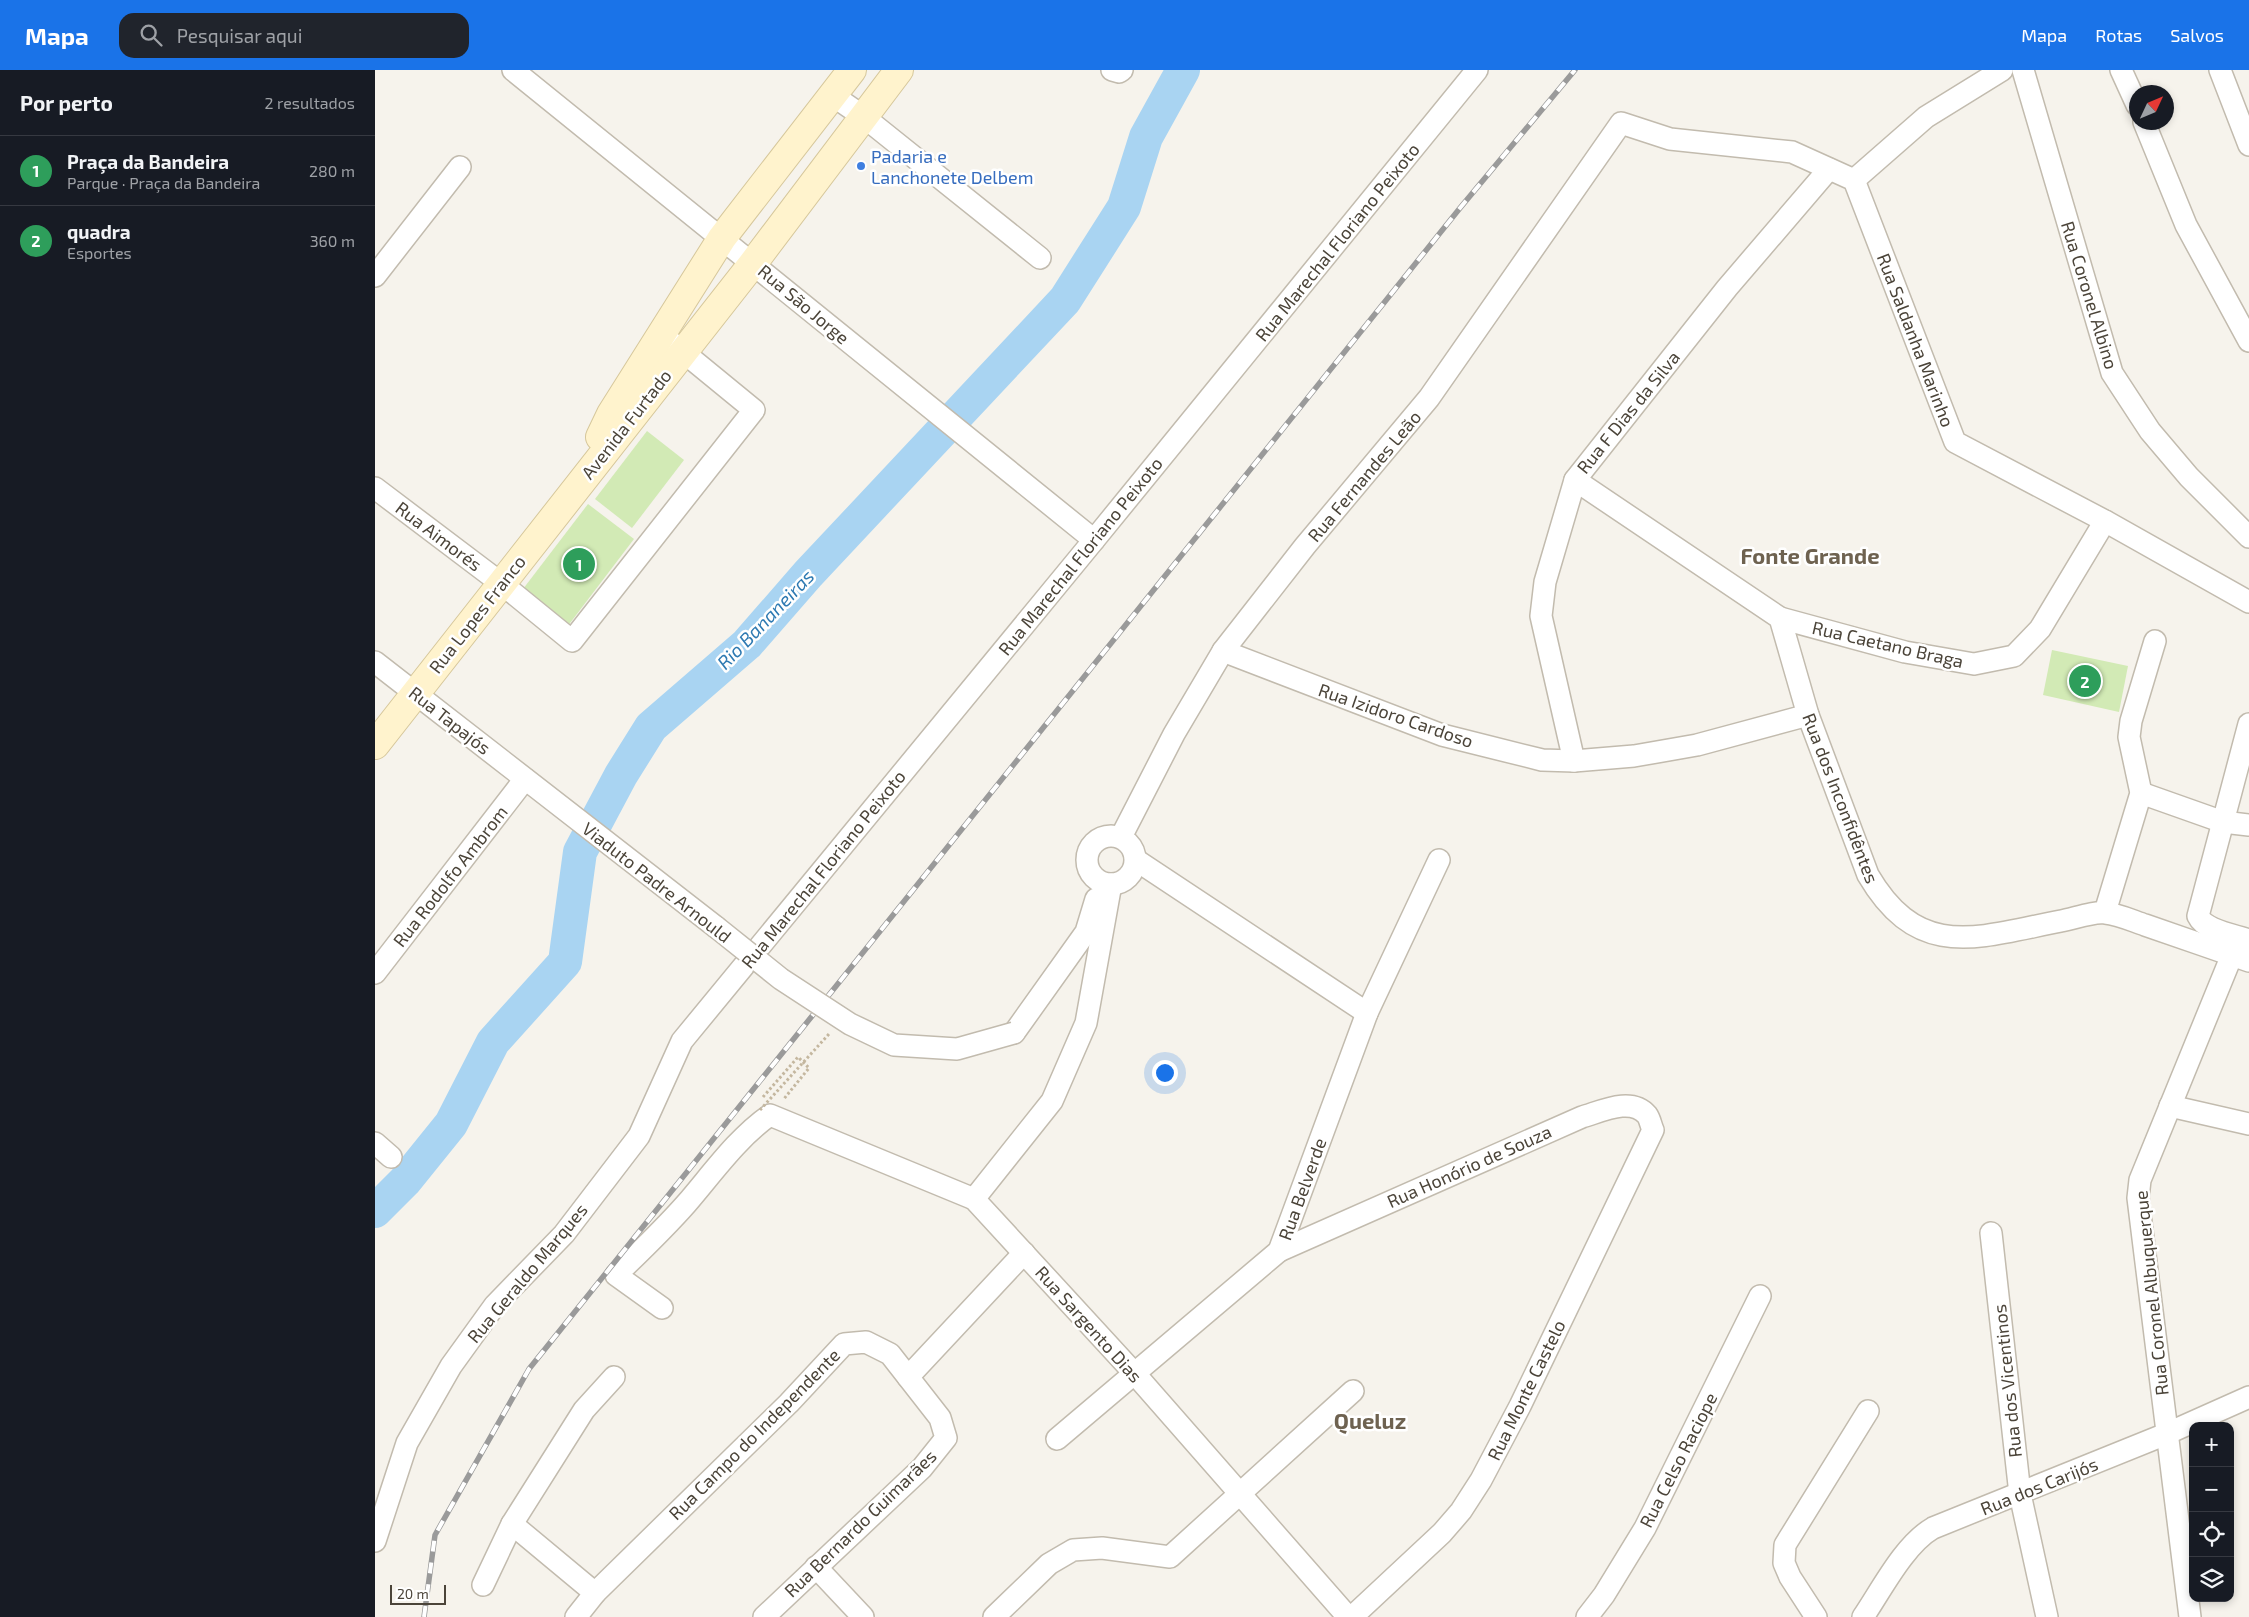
<!DOCTYPE html>
<html lang="pt">
<head>
<meta charset="utf-8">
<style>
	:root { --surface:#171b24; --page:#20242c; --text:#f1f3f6; --muted:#9ea1a6; --line:#363941; --accent:#1a73e8 }
	body { margin:0; font-family:"Exo 2",sans-serif; background:var(--page); color:var(--text) }
	.controls { position:absolute; right:15px; bottom:15px; display:grid; overflow:hidden; border-radius:10px; box-shadow:0 2px 8px #0003 }
	.controls button { width:45px; height:45px; display:grid; place-items:center; padding:0; border:0; border-bottom:1px solid var(--line); background:var(--surface); color:var(--text); font:25px sans-serif }
	.compass { position:absolute; left:1754px; top:15px; width:45px; height:45px; border-radius:50%; background:var(--surface); box-shadow:0 2px 8px #0003; rotate:46deg }
	.scale { position:absolute; left:15px; bottom:12px; width:56px; box-sizing:border-box; padding-left:5px; border:2px solid #4b4439; border-top:0; font-size:14px; line-height:18px; white-space:nowrap; color:#4b4439; -webkit-text-stroke:4px #fff; paint-order:stroke }
	.you { position:absolute; left:789px; top:1002px; width:18px; height:18px; margin:-12px; border:4px solid #fff; border-radius:50%; background:#1a73e8; box-shadow:0 0 0 8px #1a73e833 }
	.badge { display:grid; place-items:center; width:32px; height:32px; border-radius:50%; background:var(--accent); color:#fff; font-size:16px; font-weight:700 }
	.pin { position:absolute; translate:-50% -50%; border:2px solid #fff; box-shadow:0 1px 5px #0006 }
	.list { margin:0; padding:0; list-style:none }
	h2 { display:flex; justify-content:space-between; align-items:center; height:65px; margin:0; padding:0 20px; font-size:21px }
	h2 small { font-size:16px; font-weight:400; color:var(--muted) }
	.list li { display:grid; grid-template-columns:32px 1fr auto; gap:15px; align-items:center; box-sizing:border-box; height:70px; padding:0 20px; border-top:1px solid var(--line) }
	.list b { display:block; font-size:19px; white-space:nowrap }
	.list p { margin:0; font-size:16px; white-space:nowrap; color:var(--muted) }
	.list em { font-size:16px; font-style:normal; color:var(--muted) }
	.icon { flex:none; width:28px; height:28px; fill:none; stroke:currentColor; stroke-width:2; stroke-linecap:round; stroke-linejoin:round }
	.map { position:relative; flex:none; width:1874px; height:1547px; overflow:hidden }
	header { display:flex; align-items:center; gap:30px; box-sizing:border-box; height:70px; padding:0 25px; background:var(--accent); color:#fff }
	header strong { font-size:24px }
	nav { display:flex; gap:28px; margin-inline-start:auto; font-size:18px }
	.search { width:350px; height:45px; background:var(--page); display:flex; align-items:center; gap:12px; box-sizing:border-box; padding:0 18px; border-radius:15px; color:var(--muted); font-size:19px }
	main { display:flex }
	aside { flex:1; background:var(--surface) }
	.map>svg:first-child { display:block }
</style>
</head>
<body>
<header>
<strong>Mapa</strong>
<div class="search"><svg class="icon" aria-label="search" viewBox="0 0 24 24"><circle cx="10" cy="10" r="6"/><path d="M15 15l6 6"/></svg>Pesquisar aqui</div>
<nav><a>Mapa</a><a>Rotas</a><a>Salvos</a></nav>
</header>
<main>
<aside>
<h2>Por perto<small>2 resultados</small></h2>
<ul class="list">
<li><span class="badge" style="background:#2e9e5b">1</span><div><b>Praça da Bandeira</b><p>Parque · Praça da Bandeira</p></div><em>280 m</em></li>
<li><span class="badge" style="background:#2e9e5b">2</span><div><b>quadra</b><p>Esportes</p></div><em>360 m</em></li>
</ul>
</aside>
<div class="map">
<svg width="1874" height="1547" viewBox="0 0 1874 1547">
	<rect width="100%" height="100%" fill="#f6f3ec"/>
	<!-- green -->
	<g fill="#d2eab5">
		<polygon points="272,361 309,390 257,458 220,429"/>
		<polygon points="213,434 259,469 192,557 148,519"/>
		<polygon points="1677,580 1753,596 1744,642 1668,625"/>
	</g>
	<g fill="none" stroke-linecap="round" stroke-linejoin="round">
		<!-- river -->
		<polyline stroke="#a9d4f2" stroke-width="34" points="0,1141 30,1111 76,1054 118,972 190,892 205,782 246,705 276,657 372,574 433,504 690,230 749,137 771,67 808,0"/>
		<defs>
			<g id="street">
				<path d="M138 0C332 156 526 312 719 470"/>
				<polyline points="737,0 744,2 747,0"/>
				<polyline points="1648,0 1737,303 1775,361 1814,407 1874,467"/>
				<polyline points="1746,0 1762,35"/>
				<polyline points="1845,0 1874,75"/>
				<polyline points="457,25 489,47 665,188"/>
				<polyline points="1769,52 1811,155 1874,271"/>
				<polyline points="1479,110 1551,47 1627,0"/>
				<polyline points="0,206 85,97"/>
				<path d="M1200 410 1405 548 1433 645 1493 805C1544 892 1603 867 1686 851 1698 849 1719 841 1730 843 1743 844 1758 851 1770 855 1805 867 1839 879 1874 891"/>
				<polyline points="0,418 127,514 197,571 379,340 296,272"/>
				<polyline points="1405,548 1530,582 1599,594 1639,586 1665,559 1730,451"/>
				<polyline points="848,581 1067,665 1167,690 1199,691 1259,686 1322,675 1433,645"/>
				<polyline points="0,592 341,857"/>
				<path d="M1874 654 1823 846C1830 861 1860 865 1874 870"/>
				<polyline points="1199,691 1166,546 1170,512 1200,410 1352,218 1454,99"/>
				<polyline points="1766,723 1848,752 1874,755"/>
				<circle cx="736" cy="790" r="24"/>
				<polyline points="746,767 799,664 848,581 930,476 1054,328 1246,53 1295,69 1417,82 1479,110 1580,372 1730,451 1874,532"/>
				<polyline points="761,790 992,943"/>
				<polyline points="1730,842 1766,723 1754,667 1756,651 1780,571"/>
				<polyline points="0,903 150,709"/>
				<polyline points="639,963 711,862 721,829"/>
				<polyline points="1795,1036 1874,1054"/>
				<polyline points="0,1073 16,1087"/>
				<polyline points="599,1129 677,1031 711,953 736,814"/>
				<polyline points="1616,1163 1645,1424 1672,1547"/>
				<path d="M904 1181 1207 1047C1225 1042 1256 1026 1272 1045 1275 1049 1276 1056 1278 1060L1145 1336 1106 1410 1086 1441 1067 1463 977 1547"/>
				<path d="M287 1238 241 1205C265 1182 289 1159 311 1134 337 1104 362 1068 395 1045L599 1129 760 1304 973 1547"/>
				<polyline points="682,1369 904,1181 992,943 1064,790"/>
				<polyline points="137,1454 220,1523"/>
				<polyline points="0,1471 32,1373 76,1296 120,1235 189,1164 264,1066 307,971 719,470 1102,0"/>
				<polyline points="441,1497 488,1547"/>
				<polyline points="108,1515 137,1454 209,1340 239,1307"/>
				<polyline points="201,1547 220,1523 414,1333 469,1274 491,1272 515,1284 533,1307 649,1183"/>
				<polyline points="389,1547 547,1398 571,1368 565,1348 533,1307"/>
				<polyline points="619,1547 674,1494 698,1480 727,1478 795,1487 978,1321"/>
				<polyline points="1212,1547 1229,1525 1270,1458 1385,1226"/>
				<polyline points="1441,1547 1415,1507 1409,1493 1410,1475 1493,1341"/>
				<path d="M1488 1547C1507 1519 1529 1475 1558 1458L1791 1364 1874 1327"/>
				<polyline points="1815,1547 1763,1128 1765,1110 1857,885"/>
			</g>
			<g id="secondary">
				<polyline points="225,367 236,344 347,168 477,0"/>
				<polyline points="0,675 379,192 524,0"/>
			</g>
		</defs>
		<!-- street casing -->
		<use href="#street" stroke="#c2bbae" stroke-width="24"/>
		<!-- secondary casing -->
		<use href="#secondary" stroke="#d6c79b" stroke-width="30"/>
		<!-- path -->
		<polyline stroke="#c4b79f" stroke-width="3" stroke-dasharray="2.5 2.5" stroke-linecap="butt" points="388,1027 423,987 434,998 408,1030"/>
		<!-- street -->
		<use href="#street" stroke="#fff" stroke-width="21"/>
		<!-- secondary -->
		<use href="#secondary" stroke="#fff3cd" stroke-width="28"/>
		<defs>
			<polyline id="rail" points="49,1547 60,1465 154,1299 1085,138 1200,0"/>
		</defs>
		<!-- rail casing -->
		<use href="#rail" stroke="#9a9a9a" stroke-width="5.5"/>
		<!-- rail -->
		<use href="#rail" stroke="#fff" stroke-width="4" stroke-dasharray="11" stroke-linecap="butt"/>
		<defs>
			<polyline id="street-bridge" points="341,857 406,909 475,954 519,975 582,979 639,963"/>
		</defs>
		<!-- street-bridge casing -->
		<use href="#street-bridge" stroke="#c2bbae" stroke-width="24" stroke-linecap="butt"/>
		<!-- path-bridge -->
		<polyline stroke="#c4b79f" stroke-width="3" stroke-dasharray="2.5 2.5" stroke-linecap="butt" points="385,1040 454,964"/>
		<!-- street-bridge -->
		<use href="#street-bridge" stroke="#fff" stroke-width="21"/>
	</g>
	<!-- markers -->
	<circle fill="#3f7fe0" stroke="#fff" stroke-width="2" cx="486" cy="96" r="5"/>
	<g text-anchor="middle" dominant-baseline="central" stroke-width="5" stroke-linejoin="round" paint-order="stroke">
		<!-- shop labels -->
		<g font-size="18" fill="#366cbe" stroke="#fff" text-anchor="start">
			<text x="496" y="86">Padaria e<tspan x="496" dy="21">Lanchonete Delbem</tspan></text>
		</g>
		<!-- street labels -->
		<g font-size="18" fill="#4b4439" stroke="#fff">
			<text transform="translate(962 172) rotate(-51)">Rua Marechal Floriano Peixoto</text>
			<text transform="translate(1715 225) rotate(73)">Rua Coronel Albino</text>
			<text transform="translate(429 234) rotate(40)">Rua São Jorge</text>
			<text transform="translate(1541 270) rotate(69)">Rua Saldanha Marinho</text>
			<text transform="translate(1253 342) rotate(-51)">Rua F Dias da Silva</text>
			<text transform="translate(251 354) rotate(-52)">Avenida Furtado</text>
			<text transform="translate(989 406) rotate(-50)">Rua Fernandes Leão</text>
			<text transform="translate(64 466) rotate(37)">Rua Aimorés</text>
			<text transform="translate(705 486) rotate(-51)">Rua Marechal Floriano Peixoto</text>
			<text transform="translate(102 544) rotate(-52)">Rua Lopes Franco</text>
			<text transform="translate(1513 574) rotate(13)">Rua Caetano Braga</text>
			<text transform="translate(1021 645) rotate(19)">Rua Izidoro Cardoso</text>
			<text transform="translate(75 650) rotate(38)">Rua Tapajós</text>
			<text transform="translate(1466 728) rotate(69)">Rua dos Inconfidêntes</text>
			<text transform="translate(448 799) rotate(-51)">Rua Marechal Floriano Peixoto</text>
			<text transform="translate(75 806) rotate(-52)">Rua Rodolfo Ambrom</text>
			<text transform="translate(282 812) rotate(38)">Viaduto Padre Arnould</text>
			<text transform="translate(1094 1096) rotate(-24)">Rua Honório de Souza</text>
			<text transform="translate(927 1119) rotate(-70)">Rua Belverde</text>
			<text transform="translate(152 1203) rotate(-50)">Rua Geraldo Marques</text>
			<text transform="translate(1776 1223) rotate(-96)">Rua Coronel Albuquerque</text>
			<text transform="translate(714 1254) rotate(48)">Rua Sargento Dias</text>
			<text transform="translate(1632 1311) rotate(-96)">Rua dos Vicentinos</text>
			<text transform="translate(1151 1320) rotate(-64)">Rua Monte Castelo</text>
			<text transform="translate(379 1364) rotate(-45)">Rua Campo do Independente</text>
			<text transform="translate(1303 1390) rotate(-63)">Rua Celso Raciope</text>
			<text transform="translate(1664 1416) rotate(-22)">Rua dos Carijós</text>
			<text transform="translate(485 1453) rotate(-44)">Rua Bernardo Guimarães</text>
		</g>
		<!-- water labels -->
		<g font-size="19" font-style="italic" fill="#2e7ab2" stroke="#fff">
			<text transform="translate(390 549) rotate(-46)">Rio Bananeiras</text>
		</g>
		<!-- district labels -->
		<g font-size="22" font-weight="bold" fill="#6e6250" stroke="#fff">
			<text x="1435" y="485">Fonte Grande</text>
			<text x="995" y="1350">Queluz</text>
		</g>
	</g>
</svg>
<div class="controls">
<button>+</button>
<button>−</button>
<button><svg class="icon" aria-label="locate" viewBox="0 0 24 24"><circle cx="12" cy="12" r="6"/><path d="M12 2v4M12 18v4M2 12h4M18 12h4"/></svg></button>
<button><svg class="icon" aria-label="layers" viewBox="0 0 24 24"><path d="M12 4l9 5-9 5-9-5zM3 14l9 5 9-5"/></svg></button>
</div>
<svg class="compass" viewBox="-18 -18 36 36"><path d="M0-13l5 13h-10z" fill="#e53935"/><path d="M0 13l5-13h-10z" fill="#9ea1a6"/></svg>
<div class="scale">20 m</div>
<div class="you"></div>
<div class="pin badge" style="left:204px;top:494px;background:#2e9e5b">1</div>
<div class="pin badge" style="left:1710px;top:611px;background:#2e9e5b">2</div>
</div>
</main>
</body>
</html>
